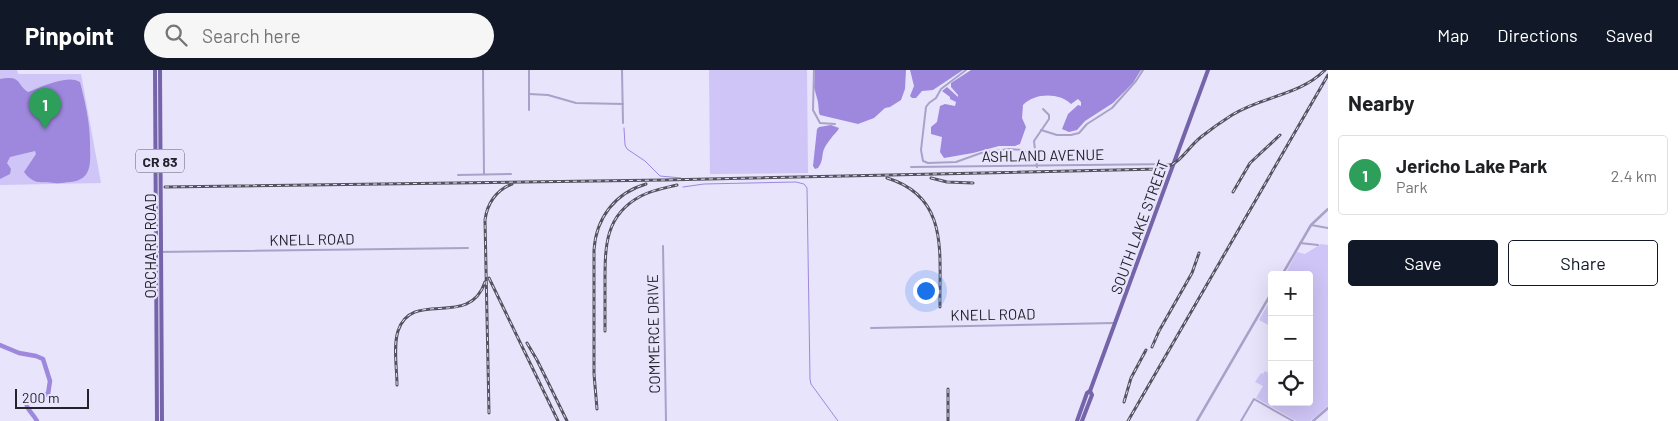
<!DOCTYPE html>
<html lang="en">
<head>
<meta charset="utf-8">
<style>
	:root { --surface:#fff; --page:#f6f6f6; --text:#202124; --muted:#757577; --line:#e0e0e0; --accent:#111827 }
	body { margin:0; font-family:Barlow,sans-serif; background:var(--page); color:var(--text) }
	.controls { position:absolute; right:15px; bottom:15px; display:grid; overflow:hidden; border-radius:5px; box-shadow:0 5px 20px #0002 }
	.controls button { width:45px; height:45px; display:grid; place-items:center; padding:0; border:0; border-bottom:1px solid var(--line); background:var(--surface); color:var(--text); font:25px sans-serif }
	.scale { position:absolute; left:15px; bottom:12px; width:74px; box-sizing:border-box; padding-left:5px; border:2px solid #24222b; border-top:0; font-size:14px; line-height:18px; white-space:nowrap; color:#24222b; -webkit-text-stroke:4px #e8e4fc; paint-order:stroke }
	.you { position:absolute; left:925px; top:220px; width:18px; height:18px; margin:-12px; border:4px solid #fff; border-radius:50%; background:#1a73e8; box-shadow:0 0 0 8px #1a73e833 }
	.badge { display:grid; place-items:center; width:32px; height:32px; border-radius:50%; background:var(--accent); color:#fff; font-size:16px; font-weight:700 }
	.pin { position:absolute; translate:-50% -41px; filter:drop-shadow(0 1px 2px #0008) }
	.pin::after { content:''; position:absolute; top:26px; width:18px; height:15px; background:inherit; clip-path:polygon(0 0,100% 0,50% 100%) }
	.list { margin:0; padding:0; list-style:none }
	h2 { display:flex; justify-content:space-between; align-items:center; height:65px; margin:0; padding:0 20px; font-size:21px }
	h2 small { font-size:16px; font-weight:400; color:var(--muted) }
	.list li { display:grid; grid-template-columns:32px 1fr auto; gap:15px; align-items:center; box-sizing:border-box; height:80px; margin:0 10px 10px; padding:0 10px; border:1px solid var(--line); border-radius:5px }
	.list b { display:block; font-size:19px; white-space:nowrap }
	.list p { margin:0; font-size:16px; white-space:nowrap; color:var(--muted) }
	.list em { font-size:16px; font-style:normal; color:var(--muted) }
	.actions { display:flex; gap:10px; padding:15px 20px }
	.actions a { flex:1; padding:11px 0; border:1px solid var(--accent); border-radius:5px; text-align:center; font-size:18px; color:var(--accent) }
	.actions .main { background:var(--accent); color:#fff }
	.icon { flex:none; width:28px; height:28px; fill:none; stroke:currentColor; stroke-width:2; stroke-linecap:round; stroke-linejoin:round }
	.map { position:relative; flex:none; width:1328px; height:351px; overflow:hidden }
	header { display:flex; align-items:center; gap:30px; box-sizing:border-box; height:70px; padding:0 25px; background:var(--accent); color:#fff }
	header strong { font-size:24px }
	nav { display:flex; gap:28px; margin-inline-start:auto; font-size:18px }
	.search { width:350px; height:45px; background:var(--page); display:flex; align-items:center; gap:12px; box-sizing:border-box; padding:0 18px; border-radius:28px; color:var(--muted); font-size:19px }
	main { display:flex }
	aside { flex:1; background:var(--surface) }
	.map>svg:first-child { display:block }
</style>
</head>
<body>
<header>
<strong>Pinpoint</strong>
<div class="search"><svg class="icon" aria-label="search" viewBox="0 0 24 24"><circle cx="10" cy="10" r="6"/><path d="M15 15l6 6"/></svg>Search here</div>
<nav><a>Map</a><a>Directions</a><a>Saved</a></nav>
</header>
<main>
<div class="map">
<svg width="1328" height="351" viewBox="0 0 1328 351">
	<rect width="100%" height="100%" fill="#e8e4fc"/>
	<!-- green -->
	<g fill="#cfc5f6">
		<polygon points="0,0 17,0 18,4 81,4 101,113 0,115"/>
		<polygon points="709,0 807,0 808,103 710,104"/>
		<polygon points="1321,174 1328,175 1328,336 1310,351 1296,351 1256,328 1263,316 1255,312 1261,303 1263,304 1265,301 1270,304 1272,301 1272,332 1309,332 1309,205 1285,205 1297,182 1305,184"/>
		<polygon points="1272,227 1272,257 1259,250"/>
	</g>
	<!-- water -->
	<g fill="#9d88de">
		<polygon points="815,0 906,0 905,19 901,30 890,37 885,38 874,48 858,54 820,45 819,43 818,32 814,17"/>
		<polygon points="910,0 963,0 933,20 922,21 916,28 912,28 910,26 914,16"/>
		<path d="M971 0H1141L1133 13 1113 33 1085 51 1077 60 1069 62 1062 59 1068 44 1078 35 1081 36V32L1078 29 1071 34C1059 22 1034 23 1023 35L1022 48 1026 57 1020 74 1015 76H999L973 83 944 88 940 82 942 67 931 64V57L937 52 940 36 945 34 955 36 956 32 950 29V27L942 21 947 17 958 27V25L951 17V13Z"/>
		<path d="M0 9C22 5 16 14 28 22 42 17 67 4 80 12 85 32 90 52 90 73 90 90 94 110 70 112 65 112 60 114 55 113 40 111 35 116 24 102L36 84 35 81 10 87 7 93 11 99 10 104 0 109Z"/>
		<path d="M831 55 839 58 838 60C832 67 830 69 825 77 821 84 824 90 818 98L815 99 813 96 817 59 819 57Z"/>
	</g>
	<g fill="none" stroke-linecap="round" stroke-linejoin="round">
		<!-- stream -->
		<g stroke="#9d88de" stroke-width="1">
			<polyline points="624,58 625,75 627,79 645,91 660,106 681,108"/>
			<polyline points="683,117 704,114 796,112 804,114 807,118 810,309 811,314 838,351"/>
		</g>
		<!-- river -->
		<path stroke="#9d88de" stroke-width="4.5" d="M0 275 19 283 36 286 43 289 50 311 48 324 45 325 29 326C22 338 32 341 37 351"/>
		<!-- minor -->
		<g stroke="#a9a1c8" stroke-width="2">
			<polyline points="483,0 484,104"/>
			<polyline points="529,0 529,40"/>
			<polyline points="622,0 623,53"/>
			<polyline points="814,0 813,40 820,53 835,54"/>
			<polyline points="966,0 941,19 936,28 929,33 926,37 921,80 923,91 928,93 956,92 981,83 1009,79 1022,80 1035,87"/>
			<polyline points="529,24 548,25 576,33 623,34"/>
			<polyline points="1041,60 1057,65 1071,65 1079,63 1087,54 1112,38 1136,11 1143,0"/>
			<polyline points="911,97 1174,94"/>
			<polyline points="1037,97 1034,71 1049,49 1049,45 1043,39"/>
			<polyline points="458,105 511,104"/>
			<polyline points="1311,155 1328,158"/>
			<polyline points="1300,173 1318,175"/>
			<polyline points="663,176 666,351"/>
			<polyline points="156,182 468,178"/>
			<polyline points="871,258 1114,253"/>
			<polyline points="1241,351 1254,329 1293,351"/>
		</g>
		<!-- tertiary -->
		<g stroke="#a9a1c8" stroke-width="2.5">
			<polyline points="1282,205 1311,155 1328,139"/>
			<polyline points="1197,351 1272,222"/>
			<polyline points="1313,351 1328,338"/>
		</g>
		<!-- primary -->
		<g stroke="#7664aa" stroke-width="4">
			<polyline points="155,0 157,351"/>
			<polyline points="160,0 162,351"/>
			<polyline points="1077,351 1087,323 1090,321 1208,0"/>
			<polyline points="1082,351 1092,325 1090,321"/>
		</g>
		<defs>
			<g id="rail">
				<path d="M887 108C950 127 939 184 940 237"/>
				<polyline points="931,108 947,112 973,113"/>
				<path d="M165 117 664 110 1159 99C1181 95 1185 80 1201 67 1211 59 1221 52 1232 45 1262 26 1299 26 1325 0"/>
				<polyline points="1233,122 1250,93 1280,65"/>
				<polyline points="489,208 558,351"/>
				<path d="M605 261C605 245 605 228 605 212 605 176 605 145 641 126 652 120 665 118 677 115"/>
				<polyline points="527,273 537,290 567,351"/>
				<polyline points="1152,277 1159,261 1192,203 1199,183"/>
				<path d="M397 315C397 298 393 277 398 261 412 218 469 260 485 212"/>
				<polyline points="948,319 948,351"/>
				<polyline points="1124,332 1131,308 1146,280"/>
				<path d="M597 339 594 304V180C596 148 615 123 646 114"/>
				<path d="M489 343 485 150C487 134 496 120 512 114"/>
				<polyline points="1128,351 1328,5"/>
			</g>
		</defs>
		<!-- rail casing -->
		<use href="#rail" stroke="#55535f" stroke-width="3"/>
		<!-- rail -->
		<use href="#rail" stroke="#e8e4fc" stroke-width="1" stroke-dasharray="4" stroke-linecap="butt"/>
	</g>
	<g text-anchor="middle" dominant-baseline="central" stroke-width="4.5" stroke-linejoin="round" paint-order="stroke">
		<!-- shield labels -->
		<rect fill="#e8e4fc" stroke="#5f5c6a" stroke-width="1" x="136" y="79.5" width="48" height="23" rx="4"/>
		<g font-size="14" font-weight="bold" fill="#24222b">
			<text x="160" y="91">CR 83</text>
		</g>
		<!-- street labels -->
		<g font-size="15" fill="#24222b" stroke="#e8e4fc">
			<text transform="translate(1043 85) rotate(-1)">ASHLAND AVENUE</text>
			<text transform="translate(1139 157) rotate(-70)">SOUTH LAKE STREET</text>
			<text transform="translate(312 169) rotate(-1)">KNELL ROAD</text>
			<text transform="translate(150 176) rotate(-90)">ORCHARD ROAD</text>
			<text transform="translate(993 244) rotate(-1)">KNELL ROAD</text>
			<text transform="translate(653 264) rotate(-91)">COMMERCE DRIVE</text>
		</g>
	</g>
</svg>
<div class="controls">
<button>+</button>
<button>−</button>
<button><svg class="icon" aria-label="locate" viewBox="0 0 24 24"><circle cx="12" cy="12" r="6"/><path d="M12 2v4M12 18v4M2 12h4M18 12h4"/></svg></button>
</div>
<div class="scale">200 m</div>
<div class="you"></div>
<div class="pin badge" style="left:45px;top:59px;background:#2e9e5b">1</div>
</div>
<aside>
<h2>Nearby<small></small></h2>
<ul class="list">
<li><span class="badge" style="background:#2e9e5b">1</span><div><b>Jericho Lake Park</b><p>Park</p></div><em>2.4 km</em></li>
</ul>
<div class="actions"><a class="main">Save</a><a>Share</a></div>
</aside>
</main>
</body>
</html>
